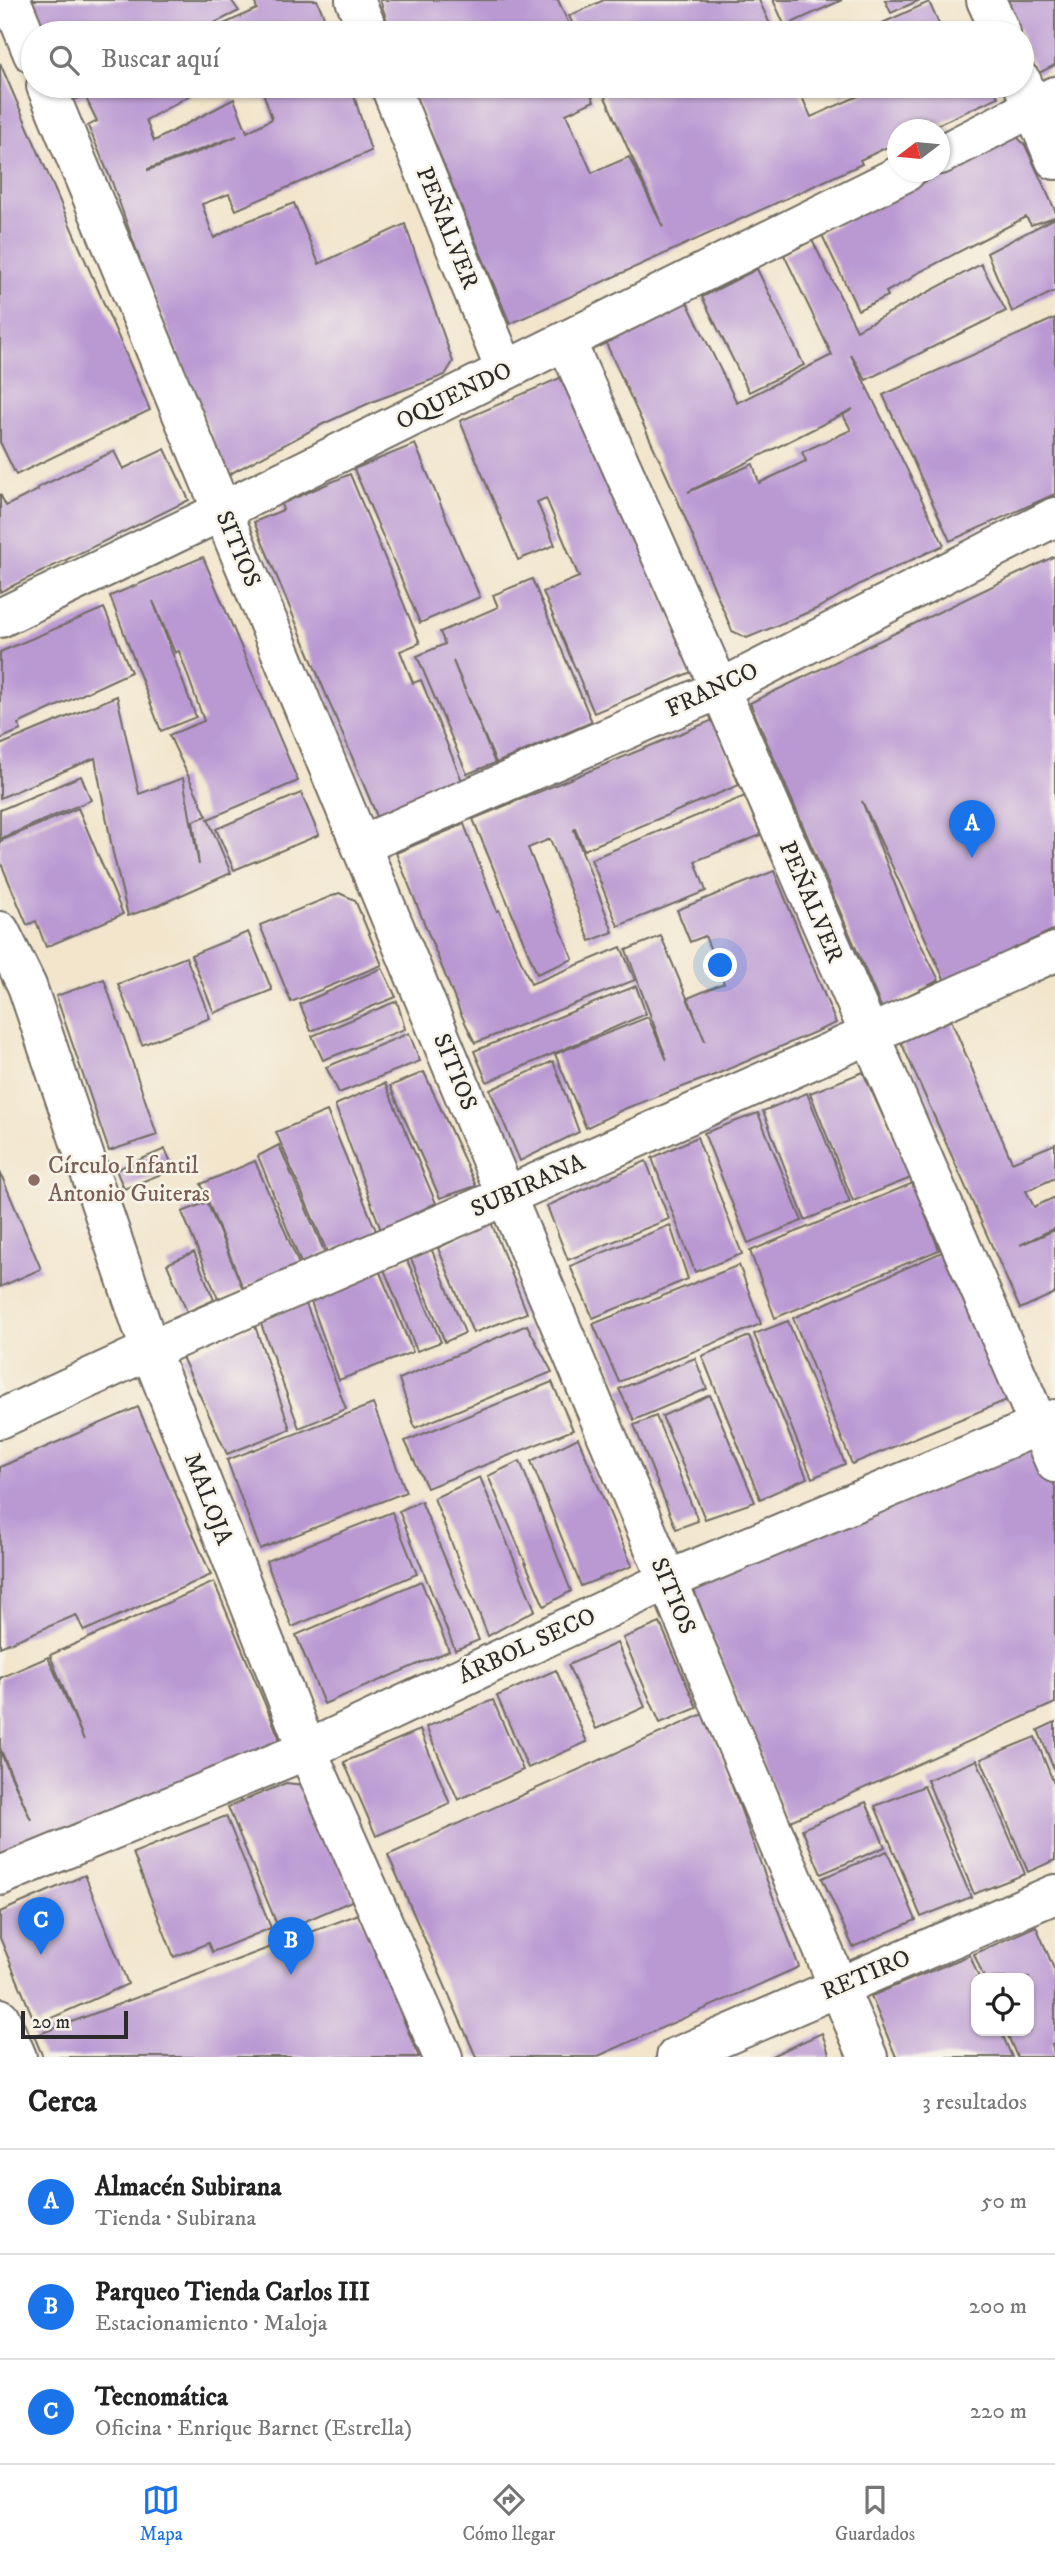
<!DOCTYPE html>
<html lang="es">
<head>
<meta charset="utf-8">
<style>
	:root { --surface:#fff; --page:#f6f6f6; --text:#222; --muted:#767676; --line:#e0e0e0; --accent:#1a73e8 }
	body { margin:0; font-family:"IM FELL DW Pica",serif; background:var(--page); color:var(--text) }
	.controls { position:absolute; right:21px; bottom:21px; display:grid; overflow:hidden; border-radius:14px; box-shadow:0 2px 5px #0004 }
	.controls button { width:63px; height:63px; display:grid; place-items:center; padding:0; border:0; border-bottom:2px solid var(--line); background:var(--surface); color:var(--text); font:35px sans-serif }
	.compass { position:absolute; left:887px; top:119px; width:63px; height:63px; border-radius:50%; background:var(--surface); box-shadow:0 2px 5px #0004; rotate:254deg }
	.scale { position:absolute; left:21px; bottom:18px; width:107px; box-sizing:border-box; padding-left:7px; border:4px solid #2b2b2b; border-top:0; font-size:19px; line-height:24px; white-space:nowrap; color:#2b2b2b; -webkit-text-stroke:5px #f7f3e8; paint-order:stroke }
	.you { position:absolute; left:721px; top:966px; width:24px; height:24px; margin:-18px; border:5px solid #fff; border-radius:50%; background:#1a73e8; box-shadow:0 0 0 10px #1a73e833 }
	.badge { display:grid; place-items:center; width:46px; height:46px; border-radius:50%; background:var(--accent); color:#fff; font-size:23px; font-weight:700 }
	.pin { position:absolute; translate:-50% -58px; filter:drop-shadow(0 2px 4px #0008) }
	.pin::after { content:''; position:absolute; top:37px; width:24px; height:21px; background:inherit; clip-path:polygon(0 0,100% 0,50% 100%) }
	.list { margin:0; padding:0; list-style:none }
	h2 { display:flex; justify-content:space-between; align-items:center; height:91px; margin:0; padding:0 28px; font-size:30px }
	h2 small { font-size:23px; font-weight:400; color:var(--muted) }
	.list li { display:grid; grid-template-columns:46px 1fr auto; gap:21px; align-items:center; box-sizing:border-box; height:105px; padding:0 28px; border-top:2px solid var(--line) }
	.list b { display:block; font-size:26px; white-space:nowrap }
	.list p { margin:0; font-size:23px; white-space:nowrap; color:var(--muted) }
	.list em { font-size:23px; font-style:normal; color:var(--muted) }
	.icon { flex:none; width:38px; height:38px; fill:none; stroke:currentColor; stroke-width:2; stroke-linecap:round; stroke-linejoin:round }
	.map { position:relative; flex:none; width:1055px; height:2057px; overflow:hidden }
	.search { position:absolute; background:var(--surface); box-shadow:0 2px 5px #0004; left:21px; right:21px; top:21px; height:77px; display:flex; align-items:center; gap:18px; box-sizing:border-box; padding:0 24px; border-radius:38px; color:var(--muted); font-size:26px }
	.sheet { height:406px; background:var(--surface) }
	nav { display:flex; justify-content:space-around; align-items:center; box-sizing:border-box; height:98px; border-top:2px solid var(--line); background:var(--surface); font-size:19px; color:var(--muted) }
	nav a { display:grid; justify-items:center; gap:4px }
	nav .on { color:var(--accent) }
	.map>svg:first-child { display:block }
</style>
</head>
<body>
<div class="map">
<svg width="1055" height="2057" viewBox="0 0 1055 2057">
	<rect width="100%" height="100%" fill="#f7f3e8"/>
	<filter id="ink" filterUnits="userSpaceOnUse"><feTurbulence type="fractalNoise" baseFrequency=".0143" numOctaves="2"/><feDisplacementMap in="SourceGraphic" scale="14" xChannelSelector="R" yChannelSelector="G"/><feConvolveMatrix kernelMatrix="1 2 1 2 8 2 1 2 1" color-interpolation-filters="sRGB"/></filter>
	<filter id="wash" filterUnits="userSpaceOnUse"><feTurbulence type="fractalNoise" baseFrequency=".00686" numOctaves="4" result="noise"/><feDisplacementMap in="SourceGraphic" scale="28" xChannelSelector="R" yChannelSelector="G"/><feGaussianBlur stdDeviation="1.57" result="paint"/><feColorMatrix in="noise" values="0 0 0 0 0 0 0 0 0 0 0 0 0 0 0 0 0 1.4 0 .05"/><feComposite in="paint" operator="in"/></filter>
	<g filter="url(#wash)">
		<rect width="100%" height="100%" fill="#f2e5cc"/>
		<g id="blocks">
			<!-- building -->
			<g fill="#ba99d3" fill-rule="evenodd">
				<polygon points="28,0 231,0 239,11 194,33 43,33"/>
				<polygon points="254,0 317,0 331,33 204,33 257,9"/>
				<polygon points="380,0 558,0 573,33 391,33"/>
				<polygon points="604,0 759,0 774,33 577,33 569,16"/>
				<polygon points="773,0 842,0 785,26"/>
				<polygon points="885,0 920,0 891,13"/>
				<polygon points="1007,0 1055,0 1055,65 1037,74"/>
				<polygon points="929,2 943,33 860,33"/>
				<polygon points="0,63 150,410 16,475 0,442"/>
				<path d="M67 86H207L146 120 154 141 234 99 247 132 272 119 261 86H351L371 151 236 210 229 194 202 204 214 238 240 224 294 203 319 264 405 224 453 362 445 375 374 401 323 424 228 475 145 274 112 182 88 126 97 121 85 96 74 100ZM237 136 209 148 148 170V169Z"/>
				<polygon points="411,86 587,86 594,101 566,114 592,173 629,157 663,227 600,86 797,86 811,117 881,86 992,86 998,97 926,130 898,130 898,142 860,160 862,164 510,324"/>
				<polygon points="835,86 861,86 840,96"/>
				<polygon points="1016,136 1025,145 1055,210 1055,217 1031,225 1026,217 912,276 912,278 886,292 888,296 858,310 821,233"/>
				<polygon points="1055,218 1055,291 1012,312 987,253"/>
				<path d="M812 240 857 330 981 264 1006 311 866 380 851 355 944 545 862 583 816 609 747 638 732 631 676 496 605 341 687 302 737 403 832 355 784 255ZM853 409 843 415 851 430 802 452 806 461 759 483 753 464 688 492Z"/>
				<polygon points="757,269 804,365 749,392 702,297"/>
				<polygon points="1055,318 1055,494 950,541 883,395"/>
				<polygon points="569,374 694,671 594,713 543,592 579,577 546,498 537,502 555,545 518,560 460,421"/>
				<polygon points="415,444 480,597 420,623 354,469"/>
				<polygon points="165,449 189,500 0,592 0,494 6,506 38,490 37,488 114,451 123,469"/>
				<polygon points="350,474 420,643 400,651 413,683 421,680 463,783 378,819 254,522 283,510 281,504"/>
				<polygon points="1055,556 1055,929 945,981 862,801 911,925 939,980 882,1009 750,703"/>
				<polygon points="203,557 298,781 208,819 231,873 159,905 128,916 113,853 95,758 0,798 0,745 117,696 139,794 183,778 199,865 193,821 207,816 169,735 204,721 179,651 175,653 153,601 196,717 161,731 110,596"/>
				<polygon points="532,579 592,722 496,763 453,661 495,763 467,774 417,656 445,644 440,632 498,607 493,595"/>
				<polygon points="104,608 131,672 18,724 21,730 0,739 0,652"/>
				<polygon points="713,720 739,785 584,850 575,829 574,830 613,932 590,941 550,839 528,848 573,959 537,974 473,819"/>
				<polygon points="81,776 91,800 0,839 0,810"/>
				<polygon points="301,793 319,835 234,870 216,829"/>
				<polygon points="745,796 761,835 695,861 706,891 618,926 591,859"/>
				<polygon points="78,808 123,914 46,947 36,921 27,925 0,861 0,841"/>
				<polygon points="464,824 497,911 499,910 531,984 621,947 635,980 475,1043 460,1012 396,853"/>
				<polygon points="774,871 836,1023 717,1074 624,1109 586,1128 555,1054 648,1017 667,1060 626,950 661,936 705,1041 688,998 724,983 705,936 690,942 677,910"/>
				<polygon points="339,893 355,900 382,965 291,1002 260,925"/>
				<polygon points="248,932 272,990 214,1013 191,955"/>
				<polygon points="186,957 210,1018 142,1045 118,984"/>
				<polygon points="382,968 396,997 311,1031 300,1004"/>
				<polygon points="104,979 157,1135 109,1151 56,996"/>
				<polygon points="636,986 646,1014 487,1082 474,1051"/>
				<polygon points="397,1001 405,1029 323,1060 312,1036"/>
				<polygon points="951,1020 1012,1162 1055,1144 1055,1178 1026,1191 1034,1207 1055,1197 1055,1228 1020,1245 1055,1230 1055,1293 1020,1309 901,1042"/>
				<polygon points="409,1033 420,1061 339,1093 326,1067"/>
				<polygon points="553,1061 579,1132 520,1161 490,1090"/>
				<polygon points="424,1072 476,1186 440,1198 390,1086"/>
				<polygon points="863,1072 911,1178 853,1201 810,1093"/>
				<polygon points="385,1083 436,1203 381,1230 335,1105"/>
				<polygon points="807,1093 850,1202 805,1220 763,1111"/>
				<polygon points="327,1111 377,1233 327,1252 276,1132"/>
				<polygon points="758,1113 802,1221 748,1243 704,1133"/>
				<polygon points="697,1137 742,1254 695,1272 652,1158"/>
				<polygon points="279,1145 325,1253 301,1263 258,1156"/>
				<polygon points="165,1149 174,1169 124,1189 116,1170"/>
				<polygon points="255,1161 299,1264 243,1288 201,1184"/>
				<polygon points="646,1161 669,1219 568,1260 547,1206"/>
				<polygon points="0,1172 41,1269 0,1287"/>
				<polygon points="913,1183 939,1250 775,1318 750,1251"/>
				<polygon points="207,1202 243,1289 218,1299 182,1212"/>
				<polygon points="491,1222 527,1313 473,1333 438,1248"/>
				<polygon points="670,1225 688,1279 593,1318 570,1266"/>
				<polygon points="431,1248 465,1333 445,1342 410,1256"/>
				<polygon points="194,1252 214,1300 187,1312 167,1264"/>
				<polygon points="942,1252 1007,1400 852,1464 793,1318"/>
				<polygon points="407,1260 441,1342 417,1351 384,1269"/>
				<polygon points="739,1265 761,1324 619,1382 593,1324"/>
				<polygon points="379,1270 413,1352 339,1380 310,1299"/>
				<polygon points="305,1301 346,1409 299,1428 260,1321"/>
				<polygon points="788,1321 845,1464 812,1478 754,1334"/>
				<polygon points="527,1325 552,1372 415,1428 399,1379"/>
				<polygon points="255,1326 290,1429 227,1454 182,1357"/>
				<polygon points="749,1336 807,1478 760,1499 702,1356"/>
				<polygon points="695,1358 707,1389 634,1420 619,1389"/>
				<polygon points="552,1382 573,1430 427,1488 405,1441"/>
				<polygon points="710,1395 755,1502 705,1519 662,1416"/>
				<polygon points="373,1404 406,1492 260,1549 227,1460"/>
				<polygon points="138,1407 211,1575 84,1631 76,1615 0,1647 0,1467"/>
				<polygon points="656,1416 698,1521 676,1529 634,1425"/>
				<polygon points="1035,1436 1055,1487 1055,1703 788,1822 693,1588"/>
				<polygon points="578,1438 632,1566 581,1586 531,1461"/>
				<polygon points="520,1461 571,1591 544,1606 488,1476"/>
				<polygon points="480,1477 535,1610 488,1636 434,1498"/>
				<polygon points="421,1501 479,1640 455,1650 399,1511"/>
				<polygon points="392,1512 417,1574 292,1627 266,1561"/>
				<polygon points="421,1581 449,1651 324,1704 296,1635"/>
				<polygon points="214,1582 281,1742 0,1863 0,1751 31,1820 0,1748 0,1678 48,1657 84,1740 50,1655"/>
				<polygon points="660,1623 697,1708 660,1723 623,1638"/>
				<polygon points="617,1643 645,1707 596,1729 568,1665"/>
				<polygon points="556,1670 587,1742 528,1768 497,1696"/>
				<polygon points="493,1700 523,1770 458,1800 426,1727"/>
				<polygon points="705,1713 799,1967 596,2057 476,2057 388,1855"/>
				<polygon points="1055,1722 1055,1772 1038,1730"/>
				<polygon points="420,1730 450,1804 376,1836 344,1762"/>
				<polygon points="1035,1737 1055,1786 1055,1860 1028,1872 981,1759"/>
				<polygon points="977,1760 1025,1874 974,1894 927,1780"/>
				<polygon points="286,1783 304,1785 354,1900 280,1932 228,1807"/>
				<polygon points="924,1786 971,1897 921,1917 875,1806"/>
				<polygon points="866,1802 885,1847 821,1874 802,1829"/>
				<polygon points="226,1816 271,1928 212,1952 208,1943 174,1957 133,1853"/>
				<polygon points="887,1851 916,1920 853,1947 822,1878"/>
				<polygon points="85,1875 128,1984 36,2025 0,1938 0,1912"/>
				<polygon points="359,1914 419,2057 43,2057 34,2036"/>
				<polygon points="1036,1926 1055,1971 1055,2043 1052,2045 1055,2057 1017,2057 1006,2031 1029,2031 1029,1978 984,1978 974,1954"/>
				<polygon points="970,1955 979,1978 976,1978 976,2031 1001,2031 1012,2057 896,2057 871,1996"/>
				<polygon points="822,2033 830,2057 769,2057"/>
			</g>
		</g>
	</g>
	<g filter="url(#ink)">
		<use href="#blocks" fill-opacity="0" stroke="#716c63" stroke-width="2"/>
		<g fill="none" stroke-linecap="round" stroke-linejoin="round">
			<defs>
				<g id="minor">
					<polyline points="11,0 33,54"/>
					<polyline points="355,0 369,33"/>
					<polyline points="986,0 1001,33"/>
					<polyline points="1022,82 1055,160"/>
					<polyline points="46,86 506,1196 868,2057"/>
					<polyline points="390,86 505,370"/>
					<polyline points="940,155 1055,96"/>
					<polyline points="566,341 720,689 1055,1463"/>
					<polyline points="0,618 222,511 906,172"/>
					<polyline points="361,845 720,689 1055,517"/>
					<polyline points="0,931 27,986 150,1350 307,1750 443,2057"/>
					<polyline points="0,1419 150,1350 506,1196 1055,952"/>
					<polyline points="0,1876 307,1750 666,1581 1055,1419"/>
					<polyline points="0,2018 17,2057"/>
					<polyline points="676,2057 1055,1894"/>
				</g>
			</defs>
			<!-- minor casing -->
			<use href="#minor" stroke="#716c63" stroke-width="42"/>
			<!-- minor -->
			<use href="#minor" stroke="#fff" stroke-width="38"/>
		</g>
	</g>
	<!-- markers -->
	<circle fill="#8d6e63" stroke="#f7f3e8" stroke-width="2.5" cx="34" cy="1180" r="7"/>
	<g text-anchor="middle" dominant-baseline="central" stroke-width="5" stroke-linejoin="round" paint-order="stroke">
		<!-- street labels -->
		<g font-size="24" fill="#2b2b2b" stroke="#f7f3e8">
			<text transform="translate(447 228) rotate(68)">PEÑALVER</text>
			<text transform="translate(454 396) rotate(-26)">OQUENDO</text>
			<text transform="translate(238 549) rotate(67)">SITIOS</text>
			<text transform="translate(712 690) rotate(-25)">FRANCO</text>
			<text transform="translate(811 902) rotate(67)">PEÑALVER</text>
			<text transform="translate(455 1072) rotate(68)">SITIOS</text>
			<text transform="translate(528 1186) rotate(-24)">SUBIRANA</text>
			<text transform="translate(208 1499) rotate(69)">MALOJA</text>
			<text transform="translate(673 1596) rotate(67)">SITIOS</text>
			<text transform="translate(527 1646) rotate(-25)">ÁRBOL SECO</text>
			<text transform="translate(866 1975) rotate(-23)">RETIRO</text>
		</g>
		<!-- education labels -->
		<g font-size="24" fill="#785e54" stroke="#f7f3e8" text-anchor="start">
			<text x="48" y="1166">Círculo Infantil<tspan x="48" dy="28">Antonio Guiteras</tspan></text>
		</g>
	</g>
</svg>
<div class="controls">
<button><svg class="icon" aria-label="locate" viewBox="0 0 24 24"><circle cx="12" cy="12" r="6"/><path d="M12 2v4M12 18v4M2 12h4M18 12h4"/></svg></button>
</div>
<svg class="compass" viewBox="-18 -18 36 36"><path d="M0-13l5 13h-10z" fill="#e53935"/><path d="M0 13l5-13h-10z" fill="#767676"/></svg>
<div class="scale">20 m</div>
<div class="you"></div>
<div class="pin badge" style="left:972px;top:858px">A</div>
<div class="pin badge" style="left:291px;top:1975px">B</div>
<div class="pin badge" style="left:41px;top:1955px">C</div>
<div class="search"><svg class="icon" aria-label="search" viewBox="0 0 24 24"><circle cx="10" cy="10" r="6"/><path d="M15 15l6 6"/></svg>Buscar aquí</div>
</div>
<section class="sheet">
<h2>Cerca<small>3 resultados</small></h2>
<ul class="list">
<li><span class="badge">A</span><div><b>Almacén Subirana</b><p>Tienda · Subirana</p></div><em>50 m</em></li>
<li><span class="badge">B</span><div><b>Parqueo Tienda Carlos III</b><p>Estacionamiento · Maloja</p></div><em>200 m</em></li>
<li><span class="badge">C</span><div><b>Tecnomática</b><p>Oficina · Enrique Barnet (Estrella)</p></div><em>220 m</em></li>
</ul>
</section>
<nav>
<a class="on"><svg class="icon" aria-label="map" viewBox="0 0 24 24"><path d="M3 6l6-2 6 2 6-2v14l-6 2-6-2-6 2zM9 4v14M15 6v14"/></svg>Mapa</a>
<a><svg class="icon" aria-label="directions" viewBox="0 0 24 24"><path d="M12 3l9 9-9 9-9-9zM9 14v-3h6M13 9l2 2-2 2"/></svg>Cómo llegar</a>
<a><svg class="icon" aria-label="saved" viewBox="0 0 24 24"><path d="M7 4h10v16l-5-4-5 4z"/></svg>Guardados</a>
</nav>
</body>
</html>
